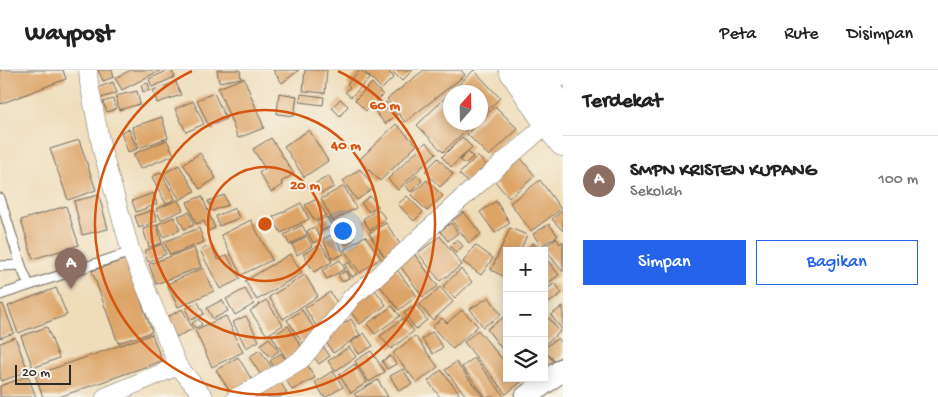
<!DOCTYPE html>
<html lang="id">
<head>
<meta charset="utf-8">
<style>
	:root { --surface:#fff; --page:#f6f6f6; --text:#222; --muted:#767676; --line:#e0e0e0; --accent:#2563eb }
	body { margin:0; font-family:"Gochi Hand",sans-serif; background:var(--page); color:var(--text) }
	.controls { position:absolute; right:15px; bottom:15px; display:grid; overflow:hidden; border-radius:0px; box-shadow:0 2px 12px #0003 }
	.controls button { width:45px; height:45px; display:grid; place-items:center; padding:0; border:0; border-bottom:1px solid var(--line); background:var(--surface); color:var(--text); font:25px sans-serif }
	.compass { position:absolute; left:443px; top:15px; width:45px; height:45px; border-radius:50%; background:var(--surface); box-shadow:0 2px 12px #0003; rotate:20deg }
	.scale { position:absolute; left:15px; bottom:12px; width:56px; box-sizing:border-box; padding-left:5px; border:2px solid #2b2b2b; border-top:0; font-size:14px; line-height:18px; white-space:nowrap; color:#2b2b2b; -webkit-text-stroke:4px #f7f3e8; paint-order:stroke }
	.you { position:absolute; left:342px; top:160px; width:18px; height:18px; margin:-12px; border:4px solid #fff; border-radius:50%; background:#1a73e8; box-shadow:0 0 0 8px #1a73e833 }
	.badge { display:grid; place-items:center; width:32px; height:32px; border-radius:50%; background:var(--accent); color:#fff; font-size:16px; font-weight:700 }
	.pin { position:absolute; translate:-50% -41px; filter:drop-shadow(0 1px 2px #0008) }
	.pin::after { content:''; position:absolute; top:26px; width:18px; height:15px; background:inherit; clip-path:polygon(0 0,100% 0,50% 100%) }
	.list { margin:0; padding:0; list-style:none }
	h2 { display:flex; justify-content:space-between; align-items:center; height:65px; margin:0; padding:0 20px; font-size:21px }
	h2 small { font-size:16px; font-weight:400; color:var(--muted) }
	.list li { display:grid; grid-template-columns:32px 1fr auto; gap:15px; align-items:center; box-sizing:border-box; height:90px; padding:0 20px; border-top:1px solid var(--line) }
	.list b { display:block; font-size:19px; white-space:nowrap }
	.list p { margin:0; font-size:16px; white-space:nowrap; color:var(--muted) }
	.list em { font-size:16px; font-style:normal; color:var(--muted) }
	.actions { display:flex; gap:10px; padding:15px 20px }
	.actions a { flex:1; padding:11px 0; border:1px solid var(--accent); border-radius:0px; text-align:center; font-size:18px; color:var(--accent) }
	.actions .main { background:var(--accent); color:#fff }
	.icon { flex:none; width:28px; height:28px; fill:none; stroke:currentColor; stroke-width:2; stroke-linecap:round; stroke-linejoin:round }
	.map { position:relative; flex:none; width:563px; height:327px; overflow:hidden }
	header { display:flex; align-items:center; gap:30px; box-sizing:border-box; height:70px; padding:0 25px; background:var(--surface); border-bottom:1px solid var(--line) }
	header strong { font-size:24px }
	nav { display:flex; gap:28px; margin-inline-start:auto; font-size:18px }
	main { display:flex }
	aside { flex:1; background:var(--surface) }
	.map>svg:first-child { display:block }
</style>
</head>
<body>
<header>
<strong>Waypost</strong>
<nav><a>Peta</a><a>Rute</a><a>Disimpan</a></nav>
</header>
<main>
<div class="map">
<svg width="563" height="327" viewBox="0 0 563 327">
	<rect width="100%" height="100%" fill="#f7f3e8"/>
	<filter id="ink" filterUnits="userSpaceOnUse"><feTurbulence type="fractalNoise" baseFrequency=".02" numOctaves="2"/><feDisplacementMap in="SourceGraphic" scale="10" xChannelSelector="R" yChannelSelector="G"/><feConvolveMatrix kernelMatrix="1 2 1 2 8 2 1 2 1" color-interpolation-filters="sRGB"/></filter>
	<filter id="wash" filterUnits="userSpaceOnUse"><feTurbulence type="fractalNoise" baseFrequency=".0096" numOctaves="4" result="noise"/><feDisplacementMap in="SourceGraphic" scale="20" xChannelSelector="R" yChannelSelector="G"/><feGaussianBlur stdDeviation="1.12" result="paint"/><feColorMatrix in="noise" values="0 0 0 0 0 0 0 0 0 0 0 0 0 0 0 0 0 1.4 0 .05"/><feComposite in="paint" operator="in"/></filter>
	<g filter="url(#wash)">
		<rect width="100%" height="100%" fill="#efddba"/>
		<g id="blocks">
			<!-- building -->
			<g fill="#dda467">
				<polygon points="0,0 63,0 66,9 0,34"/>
				<polygon points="98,0 112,0 114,7 103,11"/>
				<polygon points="131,0 161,0 122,20 115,8"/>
				<polygon points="169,0 171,0 175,7 152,17 149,9"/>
				<polygon points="217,0 240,0 241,8 219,12"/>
				<polygon points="273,0 299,0 282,13"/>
				<polygon points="305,0 327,0 325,23 303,21"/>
				<polygon points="360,0 370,8 351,27 345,22 350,17 347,14"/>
				<polygon points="363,0 387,0 394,7 382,19"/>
				<polygon points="391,0 413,0 402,11"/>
				<polygon points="424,0 461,0 465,5 405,52 387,29"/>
				<polygon points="474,0 500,28 480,47 480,22 450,22 450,52 475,52 443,82 417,55"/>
				<polygon points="244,8 264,58 238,68 218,18"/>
				<polygon points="113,12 117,23 101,28 97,18"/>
				<polygon points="176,12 181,25 157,33 153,20"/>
				<polygon points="148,13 150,20 143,22 141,15"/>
				<polygon points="372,13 383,25 366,41 355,30"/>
				<polygon points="137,21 140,34 119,40 116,26"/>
				<polygon points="214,23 226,49 209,57 197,30"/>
				<polygon points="279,23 297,26 294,46 277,44"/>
				<polygon points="301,24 324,27 323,35 300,32"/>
				<polygon points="113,29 116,39 107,42 103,32"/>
				<polygon points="340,29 348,36 340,46 332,38"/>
				<polygon points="193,31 204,54 186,62 175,39"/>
				<polygon points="386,32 397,45 385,54 375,41"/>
				<polygon points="495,36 518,59 489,86 467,64 478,52 480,52 480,51"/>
				<polygon points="162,47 168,68 139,78 132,57"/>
				<polygon points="396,54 417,75 380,111 359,90"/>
				<polygon points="129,59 137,79 128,82 121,62"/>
				<polygon points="309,60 328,91 304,107 284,76"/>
				<polygon points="462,67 472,77 451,97 442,87"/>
				<polygon points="271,68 294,104 281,112 283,115 271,122 259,103 265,99 253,79"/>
				<polygon points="79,70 96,120 68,130 50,79"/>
				<polygon points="167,70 174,85 140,99 133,84"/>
				<polygon points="426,72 436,83 398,120 388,109"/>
				<polygon points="468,82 473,87 465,94 460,90"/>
				<polygon points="200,83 216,108 200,119 183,94"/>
				<polygon points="477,86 489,97 471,115 459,104"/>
				<polygon points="520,87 535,106 509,128 493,109"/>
				<polygon points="438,88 453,104 440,117 425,101"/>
				<polygon points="179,95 195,121 180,130 164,103"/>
				<polygon points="360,99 374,118 357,130 343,111"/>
				<polygon points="161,102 175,129 166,134 152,107"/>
				<polygon points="417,105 422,111 411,122 405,116"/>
				<polygon points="329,106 334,117 322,123 316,113"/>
				<polygon points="427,110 443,126 427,141 411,125"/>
				<polygon points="540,110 561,139 531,161 510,133"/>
				<polygon points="344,116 356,138 333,151 321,129"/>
				<polygon points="153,123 157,134 136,142 132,131"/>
				<polygon points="99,125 108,159 82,165 74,131"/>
				<polygon points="224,125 228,135 212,141 208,131"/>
				<polygon points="202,126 215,158 208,161 204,151 196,154 187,132"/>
				<polygon points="370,126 378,136 369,142 361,133"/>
				<polygon points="407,126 423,142 414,151 398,134"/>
				<polygon points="317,129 326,145 315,151 305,135"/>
				<polygon points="178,130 183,140 161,150 156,139"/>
				<polygon points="496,131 510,153 495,163 480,142"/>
				<polygon points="301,133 309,149 281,163 273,147"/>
				<polygon points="66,136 79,175 33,189 21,150"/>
				<polygon points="235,138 239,148 219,156 216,146"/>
				<polygon points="378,139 386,149 370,160 363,149"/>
				<polygon points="153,140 157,151 139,158 135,146"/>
				<polygon points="563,140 563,161 552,149"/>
				<polygon points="189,142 194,155 184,159 178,146"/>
				<polygon points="464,142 481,164 469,173 452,151"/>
				<polygon points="174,147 180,160 163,167 158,154"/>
				<polygon points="327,147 332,156 322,161 317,152"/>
				<polygon points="251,150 272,190 241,205 221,165"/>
				<polygon points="386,153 402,177 385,188 369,163"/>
				<polygon points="451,153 458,163 448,171 440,161"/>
				<polygon points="549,154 558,166 541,176 533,164"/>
				<polygon points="157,155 162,173 149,177 143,159"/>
				<polygon points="302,155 307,164 290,175 284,165"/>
				<polygon points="314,157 321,169 313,173 307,161"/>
				<polygon points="199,158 204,172 170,185 164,172"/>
				<polygon points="347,158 355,168 346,175 338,164"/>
				<polygon points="510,158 527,165 520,181 507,181 507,208 491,200"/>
				<polygon points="334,164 344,184 332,189 323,169"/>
				<polygon points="307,166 312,176 297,185 292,175"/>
				<polygon points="365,166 381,188 360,203 344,180"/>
				<polygon points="440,166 462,195 440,211 418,183"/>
				<polygon points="556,168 560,174 563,171 563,202 544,178"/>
				<polygon points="457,169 463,176 456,183 450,176"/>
				<polygon points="533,173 542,181 525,181"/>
				<polygon points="162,174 166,184 148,192 144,181"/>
				<polygon points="321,174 332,192 314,202 303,184"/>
				<polygon points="211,175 218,190 227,185 240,209 220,219 200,180"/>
				<polygon points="475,175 493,188 481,205 463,192"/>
				<polygon points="194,178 201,197 156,214 149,194"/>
				<polygon points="412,181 438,216 423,227 397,192"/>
				<polygon points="290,184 302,203 257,230 245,211"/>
				<polygon points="126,189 152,262 118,273 92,201"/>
				<polygon points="340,190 345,199 327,209 322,201"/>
				<polygon points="548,191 559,205 544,216 544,194"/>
				<polygon points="349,192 357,204 352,207 345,195"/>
				<polygon points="395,197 417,226 399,240 376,211"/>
				<polygon points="203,198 214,221 178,237 167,214"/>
				<polygon points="461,199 472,212 455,228 443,216"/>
				<polygon points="346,201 349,208 342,212 338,205"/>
				<polygon points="305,205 318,226 283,249 269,227"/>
				<polygon points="555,213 562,223 546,235 544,232 544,221"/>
				<polygon points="373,217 386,235 360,254 346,236"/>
				<polygon points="440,217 453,232 433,250 419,235"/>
				<polygon points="56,218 67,245 18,263 8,236"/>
				<polygon points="245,219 254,234 235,245 226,229"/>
				<polygon points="330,222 341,239 316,256 305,238"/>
				<polygon points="489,227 501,245 483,257 470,239"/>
				<polygon points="222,230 228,241 213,249 207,238"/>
				<polygon points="266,230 283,255 267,265 250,241"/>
				<polygon points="198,232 204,244 191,250 185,239"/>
				<polygon points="3,234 14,263 0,268 0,235"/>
				<polygon points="416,235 427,250 416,259 404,243"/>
				<polygon points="392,236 400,246 375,264 367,254"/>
				<polygon points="563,236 563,261 551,245"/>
				<polygon points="182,239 193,259 176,267 166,248"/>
				<polygon points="302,240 320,267 305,276 287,250"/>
				<polygon points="462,240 478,256 453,279 432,257 442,248 447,253"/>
				<polygon points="507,245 507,286 487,259"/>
				<polygon points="226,246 243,282 212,297 195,260"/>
				<polygon points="246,246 259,271 246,278 233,252"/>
				<polygon points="404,248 414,261 391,279 380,266"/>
				<polygon points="549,248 560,262 544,275 544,251"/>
				<polygon points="199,249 202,255 195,258 192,253"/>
				<polygon points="351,249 360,265 333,283 323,267"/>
				<polygon points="288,256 303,279 287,290 272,266"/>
				<polygon points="47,257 59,288 33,298 21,266"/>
				<polygon points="478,260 507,295 507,308 518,308 521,312 506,324 464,272"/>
				<polygon points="432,262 443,277 433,284 422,269"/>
				<polygon points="364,263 373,276 359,284 351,272"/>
				<polygon points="152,264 162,291 59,327 43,327 35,305"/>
				<polygon points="415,266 438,297 417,313 393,283"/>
				<polygon points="15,267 28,301 2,311 0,307 0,273"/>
				<polygon points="269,268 279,281 270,287 260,275"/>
				<polygon points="558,268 563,274 563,285 554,291 544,278"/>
				<polygon points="322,275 330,286 319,294 311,283"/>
				<polygon points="349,277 356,287 335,301 328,291"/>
				<polygon points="260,280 272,298 261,305 249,287"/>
				<polygon points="371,281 385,302 369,312 355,291"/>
				<polygon points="545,281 553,291 544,297 544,282"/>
				<polygon points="281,283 289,295 278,303 270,291"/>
				<polygon points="391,286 396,294 387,299 382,291"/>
				<polygon points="238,287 252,310 231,323 216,300"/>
				<polygon points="474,288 505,327 486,327 462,297"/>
				<polygon points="456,292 483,327 467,327 445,300"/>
				<polygon points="307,294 315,308 292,320 284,306"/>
				<polygon points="355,294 367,312 351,323 339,305"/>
				<polygon points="403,299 412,314 399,321 390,306"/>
				<polygon points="441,300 459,323 454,327 440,327 428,311"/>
				<polygon points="333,301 343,317 326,327 324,327 315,312"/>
				<polygon points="28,306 36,327 0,327 0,316"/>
				<polygon points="278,308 287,323 280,327 262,327 258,319"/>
				<polygon points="378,310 388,327 356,327 354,324"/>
			</g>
		</g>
	</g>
	<g filter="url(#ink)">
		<use href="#blocks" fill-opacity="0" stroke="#70695d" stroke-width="1"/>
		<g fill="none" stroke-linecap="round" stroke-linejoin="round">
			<defs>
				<g id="service">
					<polyline points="0,128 22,199 29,215"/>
					<polyline points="0,196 21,195"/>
					<polyline points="0,225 131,182"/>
				</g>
				<g id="minor">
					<polyline points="88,0 89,13 102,80 131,182 178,296 204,327"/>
					<polyline points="105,327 178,296"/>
					<polyline points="236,327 258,316 302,289 336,248 352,227 376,208 460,130 548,53"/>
				</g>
				<polyline id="tertiary" points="526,327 563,299"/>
				<g id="primary">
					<polyline points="513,0 548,53 563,72"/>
					<polyline points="550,0 563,2"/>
					<polyline points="532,3 563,38"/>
				</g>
			</defs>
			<!-- service casing -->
			<use href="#service" stroke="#70695d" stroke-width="11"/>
			<!-- minor casing -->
			<use href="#minor" stroke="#70695d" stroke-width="19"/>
			<!-- tertiary casing -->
			<use href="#tertiary" stroke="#70695d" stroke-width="24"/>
			<!-- primary casing -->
			<use href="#primary" stroke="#70695d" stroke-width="29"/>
			<!-- service -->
			<use href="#service" stroke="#fff" stroke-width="9"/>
			<!-- minor -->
			<use href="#minor" stroke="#fff" stroke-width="18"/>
			<!-- tertiary -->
			<use href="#tertiary" stroke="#fff" stroke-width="22"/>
			<!-- primary -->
			<use href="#primary" stroke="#fff" stroke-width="28"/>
		</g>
	</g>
	<!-- distance rings -->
	<g fill="none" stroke="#d5540f" stroke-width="2.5">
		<circle cx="265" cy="154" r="57"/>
		<circle cx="265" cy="154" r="114"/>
		<path d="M338 1A170 170 0 1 1 192 1"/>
	</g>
	<circle cx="265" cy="154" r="8" fill="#d5540f" stroke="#f7f3e8" stroke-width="2.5"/>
	<g font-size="15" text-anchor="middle" font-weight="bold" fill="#d5540f" stroke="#f7f3e8" stroke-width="4" stroke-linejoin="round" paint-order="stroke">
		<text x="385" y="39">60 m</text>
		<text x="346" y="79">40 m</text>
		<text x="305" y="119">20 m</text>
	</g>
</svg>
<div class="controls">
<button>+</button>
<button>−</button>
<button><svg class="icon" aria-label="layers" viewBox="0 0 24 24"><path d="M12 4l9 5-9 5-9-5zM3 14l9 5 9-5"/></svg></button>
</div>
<svg class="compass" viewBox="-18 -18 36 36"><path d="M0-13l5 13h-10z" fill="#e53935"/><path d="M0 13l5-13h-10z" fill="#767676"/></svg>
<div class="scale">20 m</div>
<div class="you"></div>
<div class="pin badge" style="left:71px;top:219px;background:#8d6e63">A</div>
</div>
<aside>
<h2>Terdekat<small></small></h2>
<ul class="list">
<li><span class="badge" style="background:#8d6e63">A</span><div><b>SMPN KRISTEN KUPANG</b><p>Sekolah</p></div><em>100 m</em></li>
</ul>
<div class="actions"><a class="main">Simpan</a><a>Bagikan</a></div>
</aside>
</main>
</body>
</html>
